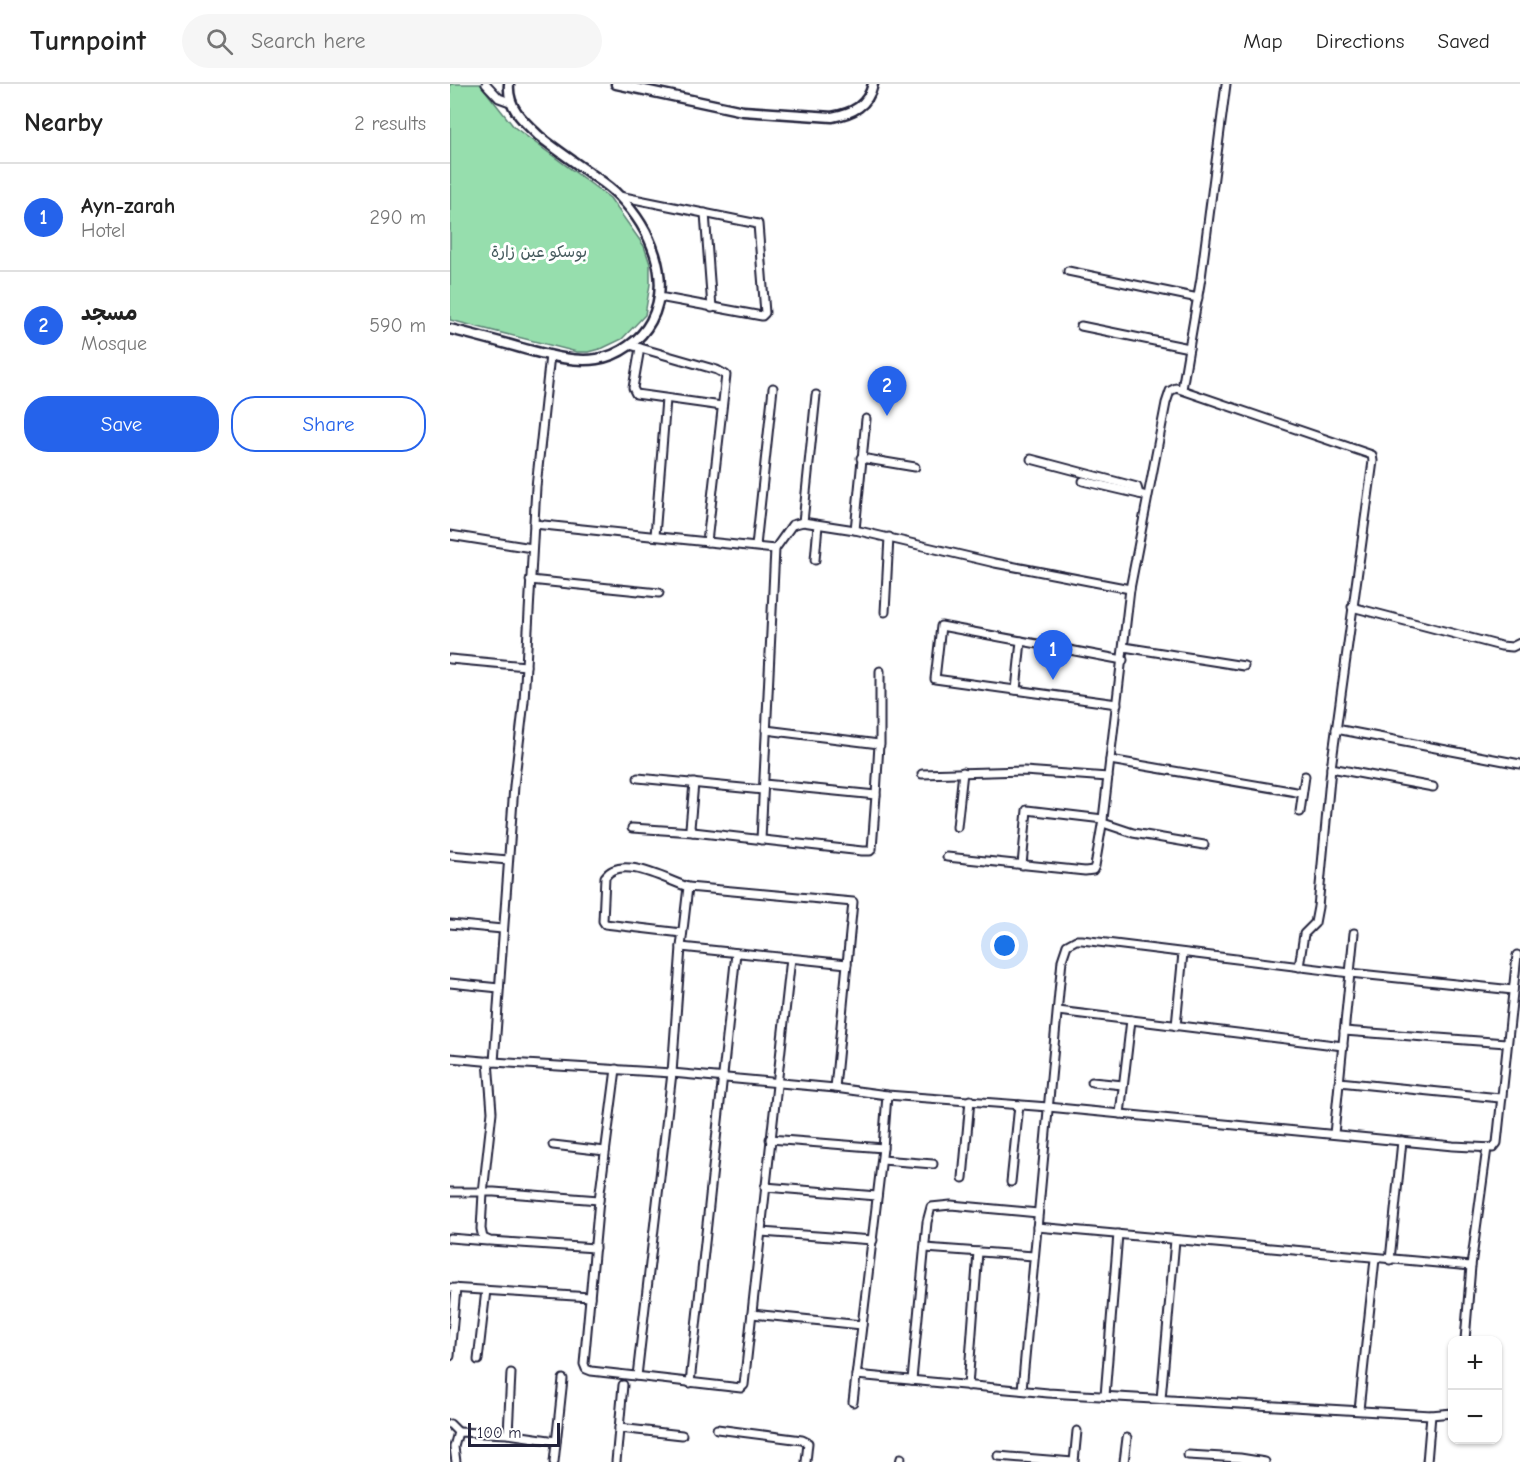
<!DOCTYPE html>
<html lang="en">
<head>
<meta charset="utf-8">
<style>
	:root { --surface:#fff; --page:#f6f6f6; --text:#222; --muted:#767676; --line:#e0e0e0; --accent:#2563eb }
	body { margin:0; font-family:"Comic Neue","Playpen Sans Arabic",sans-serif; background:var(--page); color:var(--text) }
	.controls { position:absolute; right:18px; bottom:18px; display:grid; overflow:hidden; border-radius:12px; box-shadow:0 2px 4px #0004 }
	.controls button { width:54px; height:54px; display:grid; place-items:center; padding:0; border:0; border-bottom:2px solid var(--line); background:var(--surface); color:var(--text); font:30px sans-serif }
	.scale { position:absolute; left:18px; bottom:15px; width:92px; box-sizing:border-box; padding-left:6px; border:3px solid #22223b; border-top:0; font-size:16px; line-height:21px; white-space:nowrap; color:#22223b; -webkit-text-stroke:4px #fff; paint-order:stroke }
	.you { position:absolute; left:555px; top:862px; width:21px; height:21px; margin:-15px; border:4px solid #fff; border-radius:50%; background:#1a73e8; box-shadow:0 0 0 9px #1a73e833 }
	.badge { display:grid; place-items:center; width:39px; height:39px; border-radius:50%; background:var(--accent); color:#fff; font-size:20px; font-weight:700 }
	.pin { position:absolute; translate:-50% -50px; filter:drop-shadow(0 2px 3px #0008) }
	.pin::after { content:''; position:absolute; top:32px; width:21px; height:18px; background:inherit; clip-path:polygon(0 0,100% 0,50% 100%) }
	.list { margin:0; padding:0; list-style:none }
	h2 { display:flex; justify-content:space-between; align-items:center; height:78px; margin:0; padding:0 24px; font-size:26px }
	h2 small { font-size:20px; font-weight:400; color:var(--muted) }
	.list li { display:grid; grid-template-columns:39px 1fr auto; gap:18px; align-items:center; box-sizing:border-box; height:108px; padding:0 24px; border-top:2px solid var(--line) }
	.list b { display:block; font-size:22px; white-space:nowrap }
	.list p { margin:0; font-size:20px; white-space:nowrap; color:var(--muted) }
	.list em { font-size:20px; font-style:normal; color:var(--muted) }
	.actions { display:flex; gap:12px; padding:18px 24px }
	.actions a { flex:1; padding:14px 0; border:2px solid var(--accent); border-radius:24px; text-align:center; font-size:21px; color:var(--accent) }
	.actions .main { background:var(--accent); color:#fff }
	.icon { flex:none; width:33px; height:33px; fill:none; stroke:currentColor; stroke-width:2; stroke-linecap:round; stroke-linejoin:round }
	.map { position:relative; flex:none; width:1070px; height:1378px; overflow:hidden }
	header { display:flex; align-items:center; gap:36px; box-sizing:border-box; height:84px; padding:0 30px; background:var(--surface); border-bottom:2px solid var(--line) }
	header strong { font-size:28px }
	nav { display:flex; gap:33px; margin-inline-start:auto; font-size:21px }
	.search { width:420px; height:54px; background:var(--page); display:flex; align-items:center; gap:15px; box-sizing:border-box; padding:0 21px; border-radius:33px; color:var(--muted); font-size:22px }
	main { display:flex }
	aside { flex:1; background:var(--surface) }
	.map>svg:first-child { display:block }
</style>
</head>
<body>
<header>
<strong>Turnpoint</strong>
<div class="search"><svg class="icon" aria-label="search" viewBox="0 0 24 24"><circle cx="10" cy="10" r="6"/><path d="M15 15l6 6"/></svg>Search here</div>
<nav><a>Map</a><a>Directions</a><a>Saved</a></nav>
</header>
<main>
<aside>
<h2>Nearby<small>2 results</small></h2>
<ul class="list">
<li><span class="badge">1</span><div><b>Ayn-zarah</b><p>Hotel</p></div><em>290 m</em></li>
<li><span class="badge">2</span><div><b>مسجد</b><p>Mosque</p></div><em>590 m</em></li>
</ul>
<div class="actions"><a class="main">Save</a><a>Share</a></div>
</aside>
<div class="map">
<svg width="1070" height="1378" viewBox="0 0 1070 1378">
	<rect width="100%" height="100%" fill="#fff"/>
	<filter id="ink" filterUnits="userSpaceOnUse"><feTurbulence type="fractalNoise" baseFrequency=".0167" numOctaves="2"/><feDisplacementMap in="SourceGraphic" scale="12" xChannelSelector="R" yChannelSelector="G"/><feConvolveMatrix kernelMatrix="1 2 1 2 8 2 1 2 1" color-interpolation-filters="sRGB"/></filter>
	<g filter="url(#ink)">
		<!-- green -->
		<polygon fill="#96dead" stroke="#5c8074" stroke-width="1.5" points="0,0 30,0 64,43 160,114 194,162 200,180 200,200 195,231 172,255 153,264 138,268 127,268 0,236"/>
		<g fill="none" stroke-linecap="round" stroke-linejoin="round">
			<defs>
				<g id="minor">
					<polyline points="36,0 49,14 60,18"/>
					<polyline points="169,112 308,140 315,229 312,232 209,213"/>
					<polyline points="255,129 262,224"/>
					<polyline points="618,187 748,214"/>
					<polyline points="631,242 739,264"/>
					<polyline points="180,261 267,286 276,291 257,458"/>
					<polyline points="190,264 183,304 186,310 272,322"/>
					<polyline points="732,305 751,194 776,0"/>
					<polyline points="411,374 465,383"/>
					<polyline points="581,375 687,403 689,410"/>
					<polyline points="633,397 693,411"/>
					<polyline points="353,438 366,311"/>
					<polyline points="84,440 325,465"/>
					<polyline points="405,446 416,335"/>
					<polyline points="0,451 82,464"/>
					<polyline points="205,452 216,315"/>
					<polyline points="306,462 323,304"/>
					<polyline points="365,476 368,441"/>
					<polyline points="80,496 209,509"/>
					<polyline points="902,523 1051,562 1062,563 1070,559"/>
					<polyline points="435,528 439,453"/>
					<polyline points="674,563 794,582"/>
					<polyline points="0,575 76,582"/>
					<polyline points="566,606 571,557"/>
					<polyline points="667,620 485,595 491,542 673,576"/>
					<polyline points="886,645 1070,680"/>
					<polyline points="316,646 429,660 426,711"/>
					<polyline points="430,661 430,587"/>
					<polyline points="660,676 852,709"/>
					<polyline points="472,690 574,687 658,693"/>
					<polyline points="188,694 313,706"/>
					<polyline points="850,728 855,692"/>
					<polyline points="653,739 683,749 754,761"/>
					<polyline points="507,743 513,688"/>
					<polyline points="182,744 243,748 412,767 420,767 422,765 426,711 314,700"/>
					<polyline points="243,748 240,744 244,699"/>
					<polyline points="311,756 325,465 342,441 353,438 405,446 545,479 680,505"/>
					<polyline points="0,771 58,776"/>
					<polyline points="497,773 635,787 643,786 645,782 653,735 680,505 716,319 720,307 726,304 922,371 923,377 881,684 983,703"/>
					<polyline points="572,781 577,726 653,735"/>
					<polyline points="0,840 52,845"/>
					<path d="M232 849 155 840 153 837 155 793C171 770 216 796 238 803"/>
					<polyline points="231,863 397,880"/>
					<polyline points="849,883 854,850 865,839 868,823 881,684"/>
					<polyline points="0,899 49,904"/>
					<polyline points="608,927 893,962"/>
					<polyline points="726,942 733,869"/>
					<polyline points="894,947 1056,959"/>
					<polyline points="0,974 44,978 64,702 74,617 86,403 100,271"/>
					<polyline points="38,977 42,1028 33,1109 31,1145 33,1154 40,1157 145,1164"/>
					<polyline points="44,978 222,989 385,1004 437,1011 598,1023 1003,1062 1043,1064 1047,1059 1067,871"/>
					<polyline points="166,985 149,1116 134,1280 136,1285 141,1287 291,1304 294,1301 341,874"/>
					<polyline points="642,998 673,1001"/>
					<polyline points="889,998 1050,1014"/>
					<polyline points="670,1030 681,936"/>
					<polyline points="884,1050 904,849"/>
					<polyline points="320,1055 433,1064"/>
					<polyline points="103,1061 155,1067"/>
					<polyline points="432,1076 483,1080"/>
					<polyline points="513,1094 520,1016"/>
					<polyline points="561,1098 569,1021"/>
					<polyline points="315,1103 427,1112"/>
					<polyline points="0,1108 44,1108 149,1116"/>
					<polyline points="587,1143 1021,1182"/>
					<polyline points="311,1148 423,1156"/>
					<polyline points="0,1154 37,1157"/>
					<polyline points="475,1164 584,1172"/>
					<polyline points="940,1176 952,1057"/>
					<polyline points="0,1204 140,1213"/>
					<polyline points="302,1230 412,1241"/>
					<polyline points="1015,1256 1021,1182 1037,1064"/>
					<polyline points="0,1272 6,1204"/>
					<polyline points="28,1276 36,1206"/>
					<polyline points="406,1291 598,1309 981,1331 1002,1329"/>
					<polyline points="187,1292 222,989 231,863 238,803 403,818 385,1004"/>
					<polyline points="462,1296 477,1138 481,1123 501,1121 588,1129"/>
					<polyline points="240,1299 286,869"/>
					<polyline points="518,1302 528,1168"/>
					<polyline points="572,1306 612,876 617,861 626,856 632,856 900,889 1063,906"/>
					<polyline points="655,1312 668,1150"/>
					<polyline points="711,1315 725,1156"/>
					<polyline points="403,1318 433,1064 437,1011"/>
					<polyline points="909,1326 925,1175"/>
					<polyline points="0,1340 8,1348"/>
					<polyline points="169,1344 232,1351"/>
					<polyline points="267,1345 352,1356 358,1359 356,1378"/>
					<polyline points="58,1350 61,1289"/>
					<polyline points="738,1371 790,1374 815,1378"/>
					<polyline points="548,1372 623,1378"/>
					<polyline points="6,1378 4,1363 8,1348 58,1350 106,1357"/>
					<polyline points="104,1378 113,1295"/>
					<polyline points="166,1378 173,1301"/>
					<polyline points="450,1378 451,1374"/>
					<polyline points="624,1378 627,1347"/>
					<polyline points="674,1378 677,1354"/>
					<polyline points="977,1378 981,1331"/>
				</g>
				<g id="major">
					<path d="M166 0 293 27 382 33C403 29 418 22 423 0"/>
					<path d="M0 245C24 251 47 257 71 264 95 270 122 279 147 275 169 272 191 256 201 237 223 194 200 144 169 112 160 102 148 95 137 87 120 75 104 64 89 52 73 37 57 23 59 0"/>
				</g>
			</defs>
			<!-- minor casing -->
			<use href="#minor" stroke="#22223b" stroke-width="11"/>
			<!-- major casing -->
			<use href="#major" stroke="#22223b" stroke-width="13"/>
			<!-- minor -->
			<use href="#minor" stroke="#fff" stroke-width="7"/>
			<!-- major -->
			<use href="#major" stroke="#fff" stroke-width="8"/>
		</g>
	</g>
	<g text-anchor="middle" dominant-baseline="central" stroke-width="6" stroke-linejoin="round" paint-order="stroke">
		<!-- park labels -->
		<g font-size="16" fill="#455a5d" stroke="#fff">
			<text x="89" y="168">بوسكو عين زارة</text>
		</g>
	</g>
</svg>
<div class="controls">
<button>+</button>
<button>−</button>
</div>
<div class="scale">100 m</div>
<div class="you"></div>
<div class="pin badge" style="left:603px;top:596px">1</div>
<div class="pin badge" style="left:437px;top:332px">2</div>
</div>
</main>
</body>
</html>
